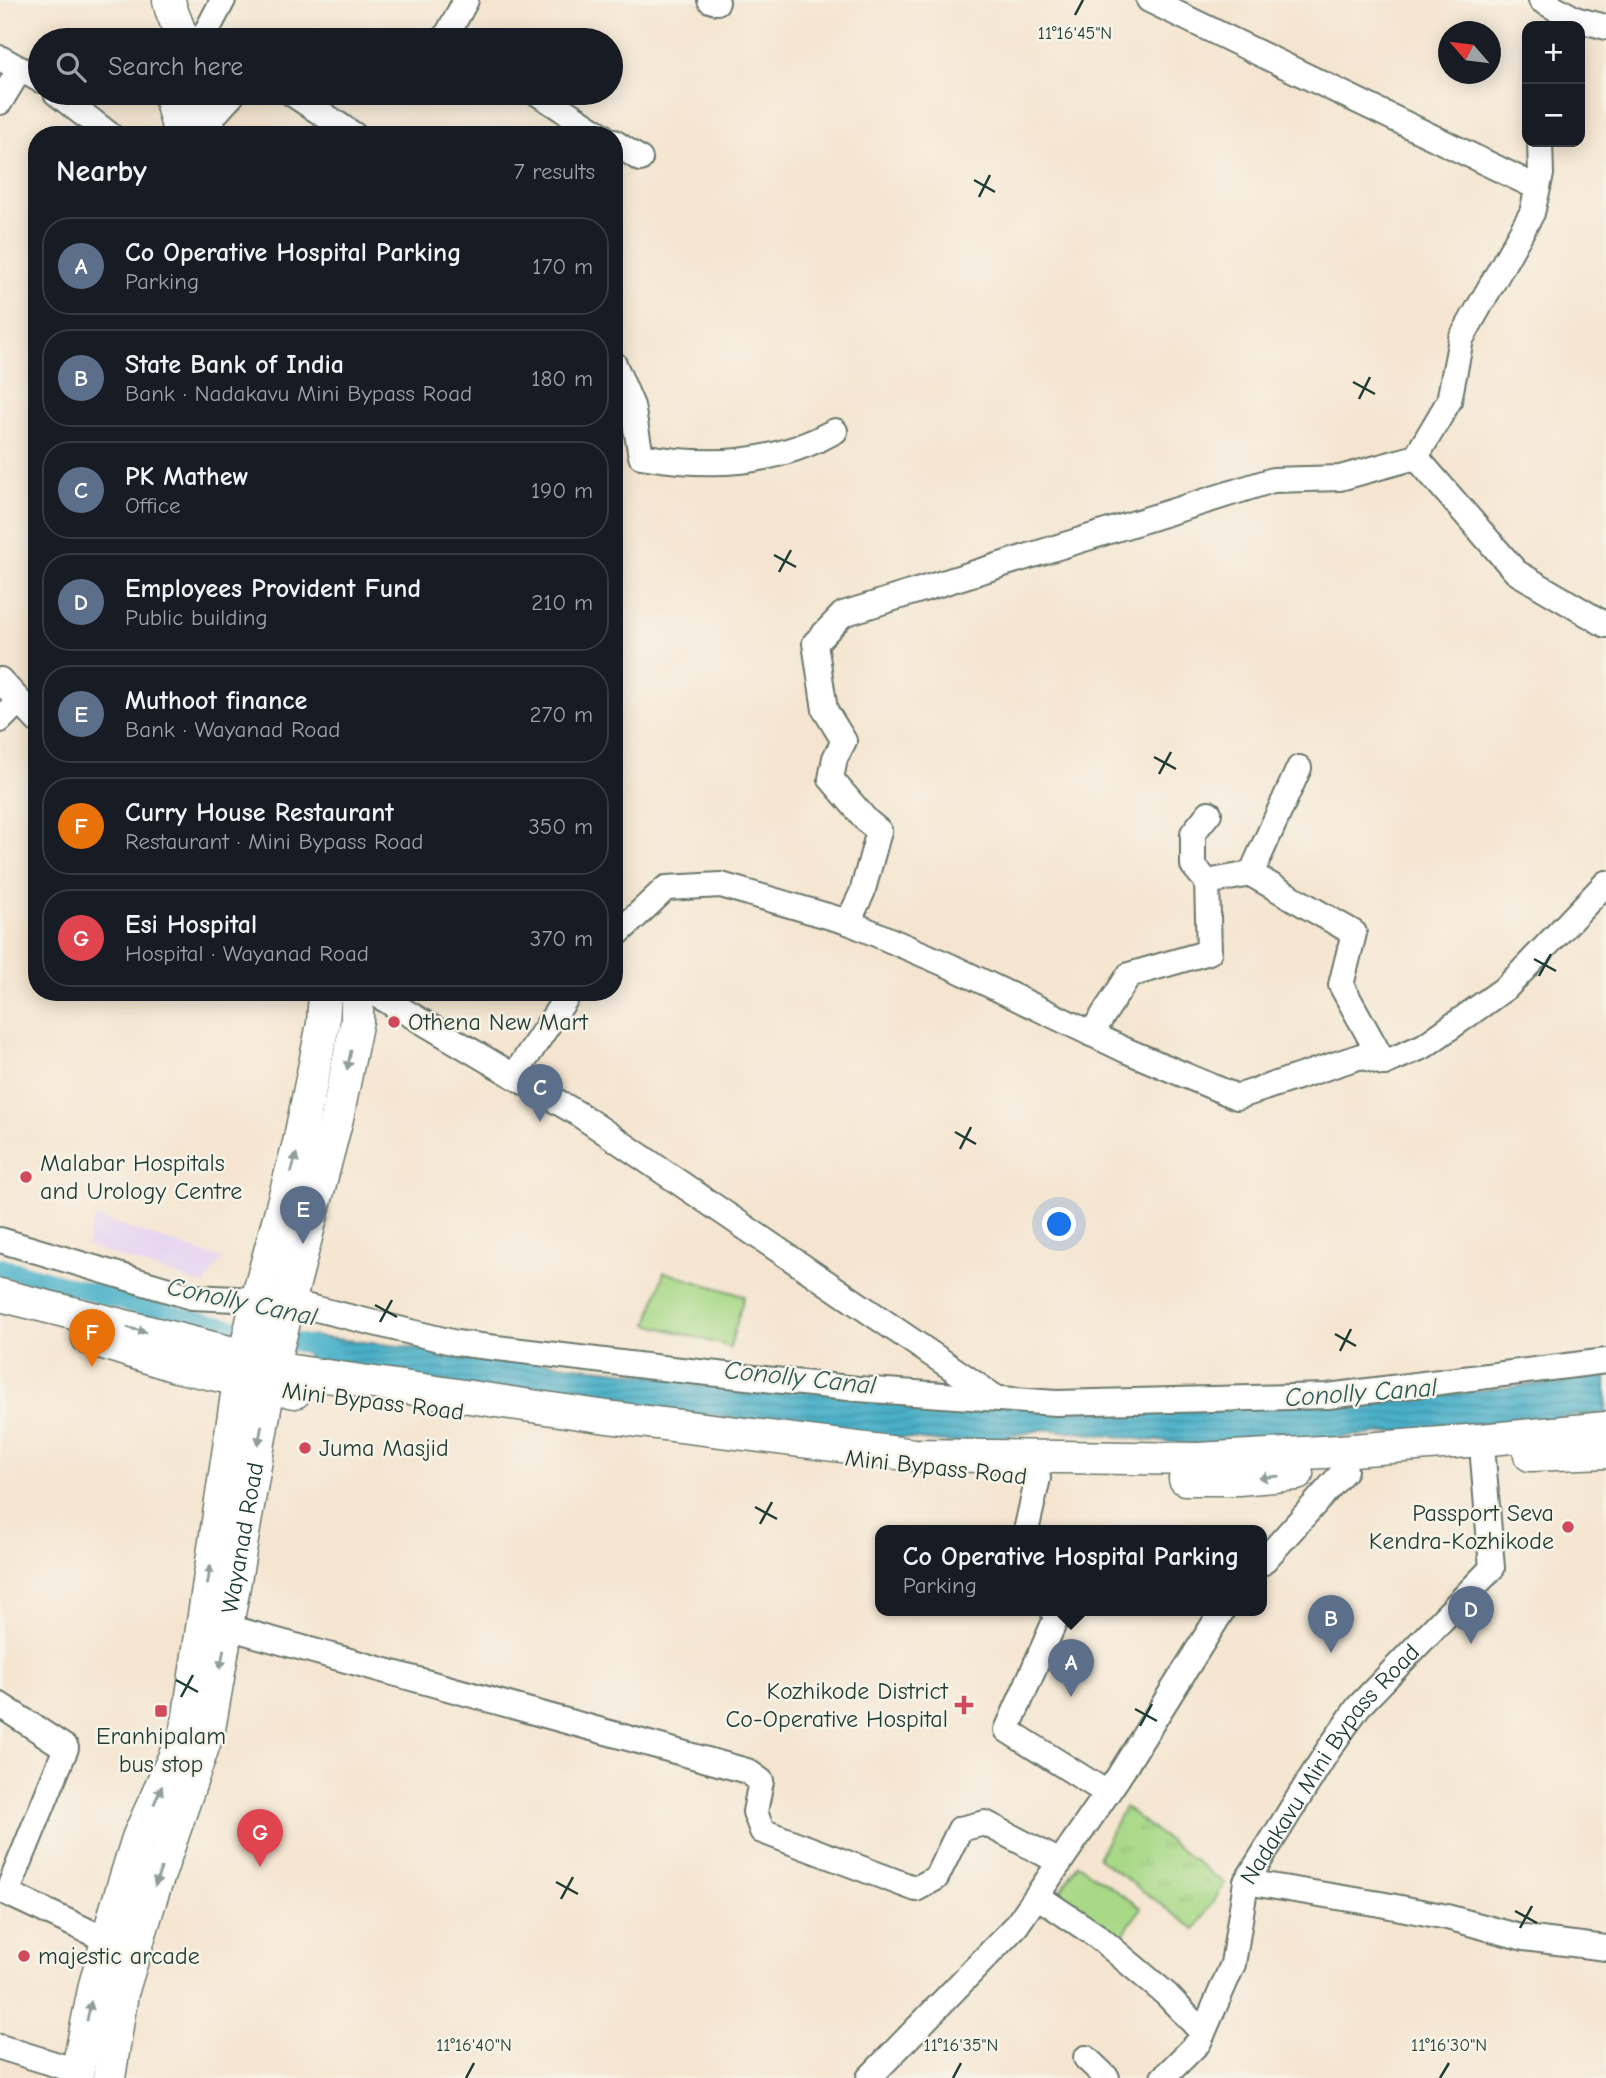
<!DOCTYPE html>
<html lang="en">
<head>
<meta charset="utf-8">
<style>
	:root { --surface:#171b24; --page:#20242c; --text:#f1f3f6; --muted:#9ea1a6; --line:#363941; --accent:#d1495b }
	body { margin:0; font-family:"Comic Neue",sans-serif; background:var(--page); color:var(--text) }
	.controls { position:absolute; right:21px; top:21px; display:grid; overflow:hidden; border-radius:14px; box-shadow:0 4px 18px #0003 }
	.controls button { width:63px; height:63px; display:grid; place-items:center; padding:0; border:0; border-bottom:2px solid var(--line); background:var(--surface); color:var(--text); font:35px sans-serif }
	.compass { position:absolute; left:1438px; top:21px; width:63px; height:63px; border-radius:50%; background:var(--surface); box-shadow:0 4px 18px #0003; rotate:298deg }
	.you { position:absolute; left:1060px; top:1225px; width:24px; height:24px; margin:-18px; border:5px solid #fff; border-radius:50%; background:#1a73e8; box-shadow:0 0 0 10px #1a73e833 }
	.badge { display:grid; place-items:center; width:46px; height:46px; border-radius:50%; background:var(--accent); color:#fff; font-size:23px; font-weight:700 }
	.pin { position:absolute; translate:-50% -58px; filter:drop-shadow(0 2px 4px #0008) }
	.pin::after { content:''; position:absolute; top:37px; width:24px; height:21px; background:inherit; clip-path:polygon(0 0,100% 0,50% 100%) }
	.popup { position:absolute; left:875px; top:1525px; width:392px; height:91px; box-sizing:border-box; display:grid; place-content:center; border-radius:14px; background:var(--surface); filter:drop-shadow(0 2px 5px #0005); font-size:23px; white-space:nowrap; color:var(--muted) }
	.popup b { font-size:26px; color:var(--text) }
	.popup::after { content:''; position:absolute; left:50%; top:100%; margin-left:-14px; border:14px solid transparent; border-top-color:var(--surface) }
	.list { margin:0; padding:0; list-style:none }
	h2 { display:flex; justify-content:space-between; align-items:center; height:91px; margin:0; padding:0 28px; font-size:30px }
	h2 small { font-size:23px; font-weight:400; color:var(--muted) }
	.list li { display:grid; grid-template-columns:46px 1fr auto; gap:21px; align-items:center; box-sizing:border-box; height:98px; margin:0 14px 14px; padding:0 14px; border:2px solid var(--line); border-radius:28px }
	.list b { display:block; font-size:26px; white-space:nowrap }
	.list p { margin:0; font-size:23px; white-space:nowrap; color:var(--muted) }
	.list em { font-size:23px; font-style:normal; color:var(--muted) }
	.icon { flex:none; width:38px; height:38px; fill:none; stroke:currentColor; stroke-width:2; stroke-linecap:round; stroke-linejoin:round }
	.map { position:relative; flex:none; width:1606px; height:2078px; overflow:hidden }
	.search { position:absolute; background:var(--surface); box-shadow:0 4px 18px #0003; left:28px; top:28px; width:595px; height:77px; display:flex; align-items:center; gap:18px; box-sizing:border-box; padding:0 24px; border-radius:38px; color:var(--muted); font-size:26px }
	.panel { position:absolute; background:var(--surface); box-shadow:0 4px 18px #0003; left:28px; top:126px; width:595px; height:875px; border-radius:28px }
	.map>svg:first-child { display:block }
</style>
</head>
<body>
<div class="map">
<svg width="1606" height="2078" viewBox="0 0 1606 2078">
	<defs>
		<pattern id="park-tufts" width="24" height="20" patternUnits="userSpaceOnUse" patternTransform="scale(1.75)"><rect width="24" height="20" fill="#a8d987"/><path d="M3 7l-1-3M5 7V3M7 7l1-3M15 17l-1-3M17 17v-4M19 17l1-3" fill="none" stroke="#90bb75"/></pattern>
		<pattern id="water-rules" width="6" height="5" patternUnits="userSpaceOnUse" patternTransform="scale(1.75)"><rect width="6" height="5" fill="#4ab0c9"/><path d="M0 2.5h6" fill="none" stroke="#3d90a4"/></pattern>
	</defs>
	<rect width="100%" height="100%" fill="#f7f3e8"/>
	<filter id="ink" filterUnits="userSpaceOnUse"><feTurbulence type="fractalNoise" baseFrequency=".0143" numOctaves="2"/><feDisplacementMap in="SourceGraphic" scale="14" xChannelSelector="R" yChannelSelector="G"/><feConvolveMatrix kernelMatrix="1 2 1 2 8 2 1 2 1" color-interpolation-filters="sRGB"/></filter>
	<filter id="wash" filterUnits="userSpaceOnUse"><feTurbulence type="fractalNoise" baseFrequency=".00686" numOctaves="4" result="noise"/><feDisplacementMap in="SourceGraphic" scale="28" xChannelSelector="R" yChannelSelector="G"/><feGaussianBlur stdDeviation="1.57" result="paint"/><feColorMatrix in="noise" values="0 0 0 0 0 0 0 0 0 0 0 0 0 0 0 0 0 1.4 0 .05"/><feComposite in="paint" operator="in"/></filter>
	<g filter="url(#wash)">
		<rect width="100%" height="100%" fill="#f5e5d0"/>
		<!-- built -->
		<polygon fill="#e4d3f2" points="95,1217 222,1259 204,1285 86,1246"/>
		<!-- grass -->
		<g fill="#a8d987" stroke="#648b5e" stroke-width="2">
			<polygon points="664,1272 744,1296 730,1347 648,1324"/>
			<polygon points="1078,1864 1141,1908 1116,1945 1053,1902"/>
		</g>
		<!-- park -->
		<polygon fill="url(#park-tufts)" stroke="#648b5e" stroke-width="2" points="1124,1807 1225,1884 1195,1929 1098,1858"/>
		<!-- water -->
		<polygon fill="url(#water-rules)" stroke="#34767e" stroke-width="2" points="310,1336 690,1379 1354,1405 1606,1376 1606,1413 1222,1448 1045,1429 968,1445 305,1370"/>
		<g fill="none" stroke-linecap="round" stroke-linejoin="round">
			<!-- canal -->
			<polyline stroke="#4ab0c9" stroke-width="19" points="0,1267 165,1313 331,1350"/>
		</g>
	</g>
	<g filter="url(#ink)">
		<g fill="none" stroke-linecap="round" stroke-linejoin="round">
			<defs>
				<g id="minor">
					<polyline points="710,0 717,2"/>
					<polyline points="1149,0 1538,188"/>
					<polyline points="1541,0 1575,19 1575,26"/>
					<polyline points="1575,19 1606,27"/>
					<polyline points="202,40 223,0"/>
					<polyline points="455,40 447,35 466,0"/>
					<polyline points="0,58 40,80"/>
					<polyline points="56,93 110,135"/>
					<polyline points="291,93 354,135"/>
					<polyline points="537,93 602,135"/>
					<polyline points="0,102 20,69"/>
					<polyline points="196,127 208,122 234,93"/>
					<polyline points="614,142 640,159"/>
					<path d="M614 364 632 406 641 456C711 468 773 465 835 431"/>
					<polyline points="1416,457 1449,401 1461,339 1532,213 1541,174 1540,142"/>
					<polyline points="0,680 37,720"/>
					<polyline points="0,720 19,701"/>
					<polyline points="1251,874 1299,768"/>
					<polyline points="1207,882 1193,865 1193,833 1209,813"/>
					<polyline points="848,922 862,893 879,831 867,821 831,779 835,758 844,741 825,710 815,643 843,614 1273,480 1340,478 1416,457 1516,572 1606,625"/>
					<polyline points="614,937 666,888 721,885 848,922 950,966 1125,1050 1237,1097 1361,1056 1384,1063 1424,1046 1507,987 1606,883"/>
					<polyline points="372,992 580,1115 996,1398"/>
					<polyline points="1091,1034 1129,975 1209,952 1207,882 1251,874 1354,933 1341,985 1384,1063"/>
					<polyline points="514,1076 570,992"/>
					<polyline points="0,1240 192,1297 257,1300"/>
					<polyline points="288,1302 456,1343 662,1368 858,1389 1056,1403 1328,1396 1606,1361"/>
					<polyline points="1026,1531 1038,1478"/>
					<polyline points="1262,1563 1345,1470"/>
					<polyline points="1053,1611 1058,1614 1007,1730 1107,1793"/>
					<polyline points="227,1627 747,1771 761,1781 755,1812 762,1831 916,1889 936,1878 960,1829 985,1823 1060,1862"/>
					<polyline points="0,1705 66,1748 7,1893 107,1940"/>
					<polyline points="1246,1882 1380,1904 1447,1917 1524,1938 1606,1948"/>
					<polyline points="1037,1896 1097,1936 1167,1995 1203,2033"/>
					<polyline points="0,2047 77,2071"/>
					<polyline points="1086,2058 1107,2078"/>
					<polyline points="869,2078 1016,1926 1117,1779 1222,1611"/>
					<path id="s1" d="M1163 2078 1199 2042 1233 1964 1246 1882 1327 1752 1358 1707 1492 1568 1483 1458"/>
				</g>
				<g id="major">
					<polyline points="169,0 171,9 183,40"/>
					<polyline points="169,93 180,135"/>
					<polyline points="200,93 211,135"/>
					<polyline points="0,1295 245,1356 272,1368 607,1417 914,1455 1198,1459 1340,1451 1480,1440 1606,1428"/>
					<polyline points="88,1338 176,1366 295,1392"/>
					<polyline points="1530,1455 1606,1452"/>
					<polyline points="1185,1479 1238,1479 1297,1474"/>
					<polyline points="76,2078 95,1985 116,1909 138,1838 187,1729 239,1381 257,1300 299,1143 323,1024 325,992"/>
					<path id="s2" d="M109 2078 122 1993 151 1898 209 1729 272 1368 337 1118 357 1020V992"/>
				</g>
			</defs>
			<!-- minor casing -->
			<use href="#minor" stroke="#6a786b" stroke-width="28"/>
			<!-- major casing -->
			<use href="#major" stroke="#6a786b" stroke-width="35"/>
			<!-- minor -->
			<use href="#minor" stroke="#fff" stroke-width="24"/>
			<!-- major -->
			<use href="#major" stroke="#fff" stroke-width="32"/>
		</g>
		<!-- one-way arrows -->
		<defs><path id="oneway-solid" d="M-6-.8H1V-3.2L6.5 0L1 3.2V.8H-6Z" transform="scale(1.75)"/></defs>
		<g fill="#8f9e9a">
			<use href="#oneway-solid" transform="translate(349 1060) rotate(102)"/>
			<use href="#oneway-solid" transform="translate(294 1163) rotate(-75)"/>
			<use href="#oneway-solid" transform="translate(137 1330) rotate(14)"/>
			<use href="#oneway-solid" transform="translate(260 1435) rotate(100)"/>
			<use href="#oneway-solid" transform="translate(1269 1477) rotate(175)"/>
			<use href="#oneway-solid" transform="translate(209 1575) rotate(-81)"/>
			<use href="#oneway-solid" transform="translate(222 1659) rotate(100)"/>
			<use href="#oneway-solid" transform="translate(158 1795) rotate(-66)"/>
			<use href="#oneway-solid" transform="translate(158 1877) rotate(109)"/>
			<use href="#oneway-solid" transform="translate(89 2011) rotate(-78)"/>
		</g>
	</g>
	<!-- ticks -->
	<path fill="none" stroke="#1f3d34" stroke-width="2.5" d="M1075 15 1083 0M974 180 995 192M979 197 990 175M1353 382 1375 394M1359 399 1370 377M774 555 796 567M779 572 791 550M1154 757 1176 769M1159 774 1171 752M1534 959 1556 971M1539 976 1551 954M955 1132 976 1144M960 1149 971 1127M375 1305 397 1317M380 1322 392 1300M1335 1334 1356 1346M1340 1351 1351 1329M755 1507 777 1519M760 1524 772 1502M176 1680 198 1692M181 1697 193 1675M1135 1709 1157 1721M1140 1726 1152 1704M556 1882 578 1894M561 1899 573 1877M1515 1911 1537 1923M1520 1928 1532 1906M466 2078 474 2063M953 2078 961 2063M1440 2078 1449 2063"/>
	<!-- markers -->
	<g fill="#d1495b" stroke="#f7f3e8" stroke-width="2.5">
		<circle cx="394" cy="1022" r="7"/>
		<circle cx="26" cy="1177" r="7"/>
		<circle cx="305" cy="1448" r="7"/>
		<circle cx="1568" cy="1527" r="7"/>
		<path d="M960.5 1694.5h7v7h7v7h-7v7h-7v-7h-7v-7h7z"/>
		<rect x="154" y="1704" width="14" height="14" rx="3.5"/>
		<circle cx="24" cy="1956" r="7"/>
	</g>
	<g text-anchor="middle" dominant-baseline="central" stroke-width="5" stroke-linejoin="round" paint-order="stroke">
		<!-- poi labels -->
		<g font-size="24" fill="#1f3d34" stroke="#f7f3e8" text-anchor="start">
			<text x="408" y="1022">Othena New Mart</text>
			<text x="40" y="1163">Malabar Hospitals<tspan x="40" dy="28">and Urology Centre</tspan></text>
			<text x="319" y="1448">Juma Masjid</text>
			<text x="1554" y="1513" text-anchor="end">Passport Seva<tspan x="1554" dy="28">Kendra-Kozhikode</tspan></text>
			<text x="948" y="1691" text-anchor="end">Kozhikode District<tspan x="948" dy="28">Co-Operative Hospital</tspan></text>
			<text x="161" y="1736" text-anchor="middle">Eranhipalam<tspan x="161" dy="28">bus stop</tspan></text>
			<text x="38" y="1956">majestic arcade</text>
		</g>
		<!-- street labels -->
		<g font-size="24" fill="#1f3d34" stroke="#f7f3e8">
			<text transform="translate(373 1401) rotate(7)">Mini Bypass Road</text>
			<text transform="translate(936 1467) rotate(6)">Mini Bypass Road</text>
			<text stroke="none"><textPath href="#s2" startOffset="558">Wayanad Road</textPath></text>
			<text stroke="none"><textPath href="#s1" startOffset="364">Nadakavu Mini Bypass Road</textPath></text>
		</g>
		<!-- water labels -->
		<g font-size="26" font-style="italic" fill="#2a5a59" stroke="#f7f3e8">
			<text transform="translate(242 1302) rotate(12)">Conolly Canal</text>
			<text transform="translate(800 1378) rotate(6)">Conolly Canal</text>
			<text transform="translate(1361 1393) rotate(-4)">Conolly Canal</text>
		</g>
	</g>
	<g font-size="18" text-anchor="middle" fill="#1f3d34" stroke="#f7f3e8" stroke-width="5" stroke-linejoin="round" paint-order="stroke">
		<text x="1075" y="39">11°16'45"N</text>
		<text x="474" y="2051">11°16'40"N</text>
		<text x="961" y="2051">11°16'35"N</text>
		<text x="1449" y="2051">11°16'30"N</text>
	</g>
</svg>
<div class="controls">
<button>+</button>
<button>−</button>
</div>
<svg class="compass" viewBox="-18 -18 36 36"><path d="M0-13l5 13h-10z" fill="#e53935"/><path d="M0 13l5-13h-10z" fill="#9ea1a6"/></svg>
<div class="you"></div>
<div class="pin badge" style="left:1071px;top:1697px;background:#5c6f8a">A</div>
<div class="popup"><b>Co Operative Hospital Parking</b>Parking</div>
<div class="pin badge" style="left:1331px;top:1653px;background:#5c6f8a">B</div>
<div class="pin badge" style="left:540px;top:1122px;background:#5c6f8a">C</div>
<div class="pin badge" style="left:1471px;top:1644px;background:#5c6f8a">D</div>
<div class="pin badge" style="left:303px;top:1244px;background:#5c6f8a">E</div>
<div class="pin badge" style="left:92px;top:1367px;background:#e8710a">F</div>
<div class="pin badge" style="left:260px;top:1867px;background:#e0444e">G</div>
<div class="search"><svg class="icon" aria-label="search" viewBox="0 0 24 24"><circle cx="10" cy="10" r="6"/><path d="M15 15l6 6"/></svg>Search here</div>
<section class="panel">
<h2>Nearby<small>7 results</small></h2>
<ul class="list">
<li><span class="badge" style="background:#5c6f8a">A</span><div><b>Co Operative Hospital Parking</b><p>Parking</p></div><em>170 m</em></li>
<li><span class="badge" style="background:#5c6f8a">B</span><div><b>State Bank of India</b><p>Bank · Nadakavu Mini Bypass Road</p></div><em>180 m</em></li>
<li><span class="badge" style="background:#5c6f8a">C</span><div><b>PK Mathew</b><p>Office</p></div><em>190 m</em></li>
<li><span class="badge" style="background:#5c6f8a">D</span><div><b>Employees Provident Fund</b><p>Public building</p></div><em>210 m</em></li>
<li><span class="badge" style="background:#5c6f8a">E</span><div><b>Muthoot finance</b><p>Bank · Wayanad Road</p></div><em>270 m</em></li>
<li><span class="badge" style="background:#e8710a">F</span><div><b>Curry House Restaurant</b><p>Restaurant · Mini Bypass Road</p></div><em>350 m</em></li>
<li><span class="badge" style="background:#e0444e">G</span><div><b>Esi Hospital</b><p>Hospital · Wayanad Road</p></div><em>370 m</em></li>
</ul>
</section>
</div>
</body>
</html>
